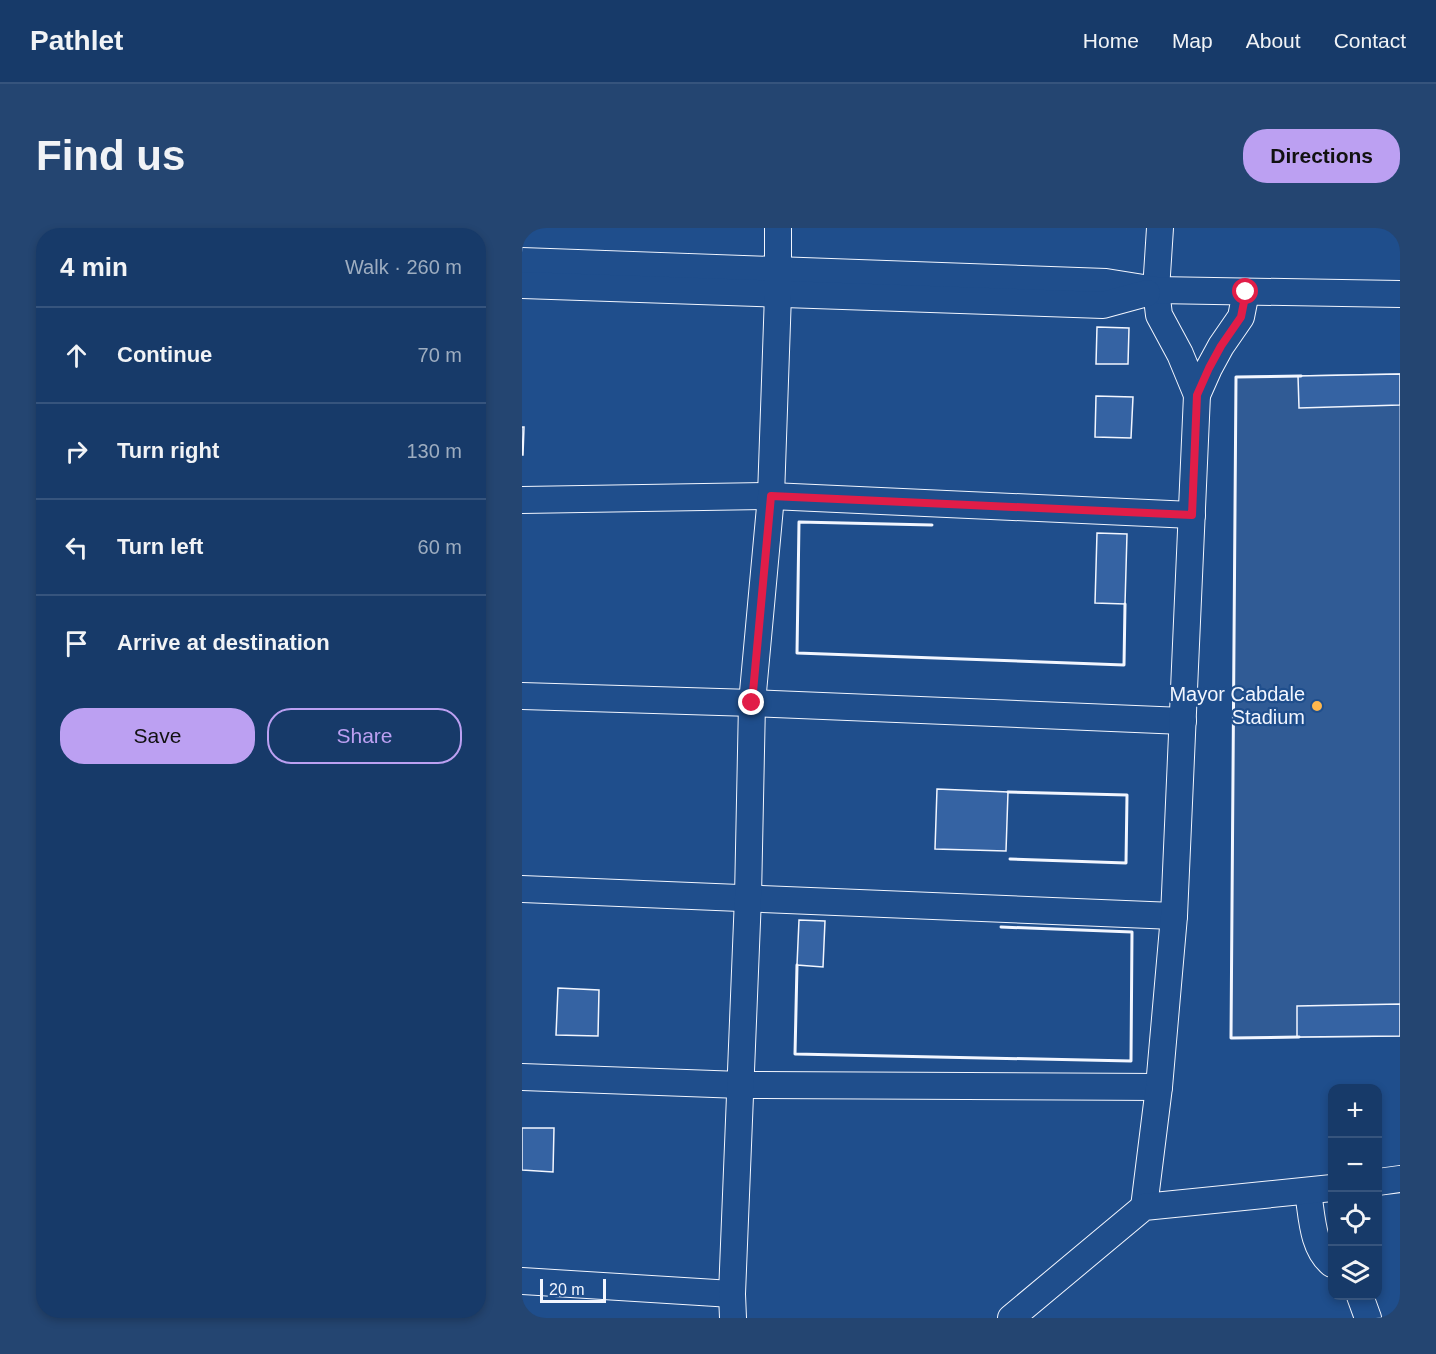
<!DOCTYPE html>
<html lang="en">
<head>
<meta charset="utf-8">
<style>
	:root { --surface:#173a69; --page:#244571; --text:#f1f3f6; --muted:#9eadc0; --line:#36547d; --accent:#bca0f2 }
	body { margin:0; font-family:Arial,sans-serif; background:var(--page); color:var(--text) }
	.controls { position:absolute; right:18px; bottom:18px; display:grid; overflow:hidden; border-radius:12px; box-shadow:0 3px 9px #0003 }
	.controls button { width:54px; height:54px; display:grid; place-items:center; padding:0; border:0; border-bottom:2px solid var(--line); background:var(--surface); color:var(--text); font:30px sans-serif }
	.scale { position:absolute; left:18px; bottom:15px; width:66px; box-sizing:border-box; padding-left:6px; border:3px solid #f2f6ff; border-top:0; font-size:16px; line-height:21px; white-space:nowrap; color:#f2f6ff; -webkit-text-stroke:4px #1f4e8c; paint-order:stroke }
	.stop { position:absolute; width:18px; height:18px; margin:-14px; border:4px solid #e11d48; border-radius:50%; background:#fff }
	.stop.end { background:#e11d48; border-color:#fff; box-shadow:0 2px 6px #0008 }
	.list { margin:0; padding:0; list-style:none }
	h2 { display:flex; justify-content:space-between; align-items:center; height:78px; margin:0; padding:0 24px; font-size:26px }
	h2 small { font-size:20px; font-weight:400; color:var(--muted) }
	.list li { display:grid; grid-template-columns:39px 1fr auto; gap:18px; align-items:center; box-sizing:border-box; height:96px; padding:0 24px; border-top:2px solid var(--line) }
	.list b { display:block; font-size:22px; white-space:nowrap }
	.list em { font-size:20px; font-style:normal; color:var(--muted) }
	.actions { display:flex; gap:12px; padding:18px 24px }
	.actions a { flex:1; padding:14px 0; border:2px solid var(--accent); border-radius:24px; text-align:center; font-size:21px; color:var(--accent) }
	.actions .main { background:var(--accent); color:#111 }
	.icon { flex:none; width:33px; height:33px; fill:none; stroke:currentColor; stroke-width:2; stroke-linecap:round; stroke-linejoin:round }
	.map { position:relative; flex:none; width:878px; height:1090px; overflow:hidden; border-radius:24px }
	header { display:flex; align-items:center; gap:36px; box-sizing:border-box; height:84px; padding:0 30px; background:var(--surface); border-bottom:2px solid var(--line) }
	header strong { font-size:28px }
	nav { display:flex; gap:33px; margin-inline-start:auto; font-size:21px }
	.intro { display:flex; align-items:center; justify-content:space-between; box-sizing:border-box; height:144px; padding:0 36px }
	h1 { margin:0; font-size:42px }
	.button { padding:15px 27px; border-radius:24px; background:var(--accent); color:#111; font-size:21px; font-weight:700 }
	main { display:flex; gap:36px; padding:0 36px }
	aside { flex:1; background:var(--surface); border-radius:24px; box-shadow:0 3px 9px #0003 }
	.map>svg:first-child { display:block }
</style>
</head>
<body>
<header>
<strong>Pathlet</strong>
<nav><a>Home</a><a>Map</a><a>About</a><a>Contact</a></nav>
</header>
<div class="intro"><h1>Find us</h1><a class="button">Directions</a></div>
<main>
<aside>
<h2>4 min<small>Walk · 260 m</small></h2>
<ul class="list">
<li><svg class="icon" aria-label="ahead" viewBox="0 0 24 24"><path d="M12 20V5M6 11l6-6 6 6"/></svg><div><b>Continue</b></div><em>70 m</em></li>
<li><svg class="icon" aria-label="right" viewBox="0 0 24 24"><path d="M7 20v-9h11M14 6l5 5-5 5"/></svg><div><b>Turn right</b></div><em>130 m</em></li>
<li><svg class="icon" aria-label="left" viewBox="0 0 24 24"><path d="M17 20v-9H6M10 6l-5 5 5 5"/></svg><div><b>Turn left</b></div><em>60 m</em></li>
<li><svg class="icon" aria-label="arrive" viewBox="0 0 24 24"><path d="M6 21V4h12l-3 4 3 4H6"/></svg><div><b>Arrive at destination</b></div></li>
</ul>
<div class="actions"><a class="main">Save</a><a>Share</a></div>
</aside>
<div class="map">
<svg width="878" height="1090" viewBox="0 0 878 1090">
	<rect width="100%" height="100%" fill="#1f4e8c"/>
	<!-- built -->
	<polygon fill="#305b95" stroke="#a8bbd7" stroke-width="1.5" points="878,146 878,808 709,810 714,149"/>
	<!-- building -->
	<g fill="#3563a3" stroke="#f2f6ff" stroke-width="1.5">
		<polygon points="575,99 607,100 606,136 574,136"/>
		<polygon points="878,146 878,177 777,180 776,148"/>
		<polygon points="574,168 611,169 609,210 573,209"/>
		<polygon points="0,199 2,199 1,227 0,227"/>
		<polygon points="575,305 605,306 603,376 573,375"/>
		<polygon points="415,561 486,564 484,623 413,621"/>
		<polygon points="277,692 303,693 301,739 275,737"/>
		<polygon points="36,760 77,762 76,808 34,807"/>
		<polygon points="878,776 878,808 775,809 775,778"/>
		<polygon points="0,900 32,900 31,944 0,942"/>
	</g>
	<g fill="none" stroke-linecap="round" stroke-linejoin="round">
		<defs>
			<g id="minor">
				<polyline points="638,0 634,62 637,87 658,126 675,167 687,140 699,118 719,89 724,64"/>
				<polyline points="0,33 584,54 634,62 878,66"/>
				<polyline points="0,57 581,77 625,65"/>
				<polyline points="0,272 249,268 670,287"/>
				<polyline points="0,468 230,475 661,493"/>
				<polyline points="0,661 652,688"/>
				<polyline points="0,849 219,857 637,859"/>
				<polyline points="856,954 878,951"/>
				<path d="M786 964C790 988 790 1020 810 1036"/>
				<polyline points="622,979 637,859 652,688 675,167"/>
				<polyline points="0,1053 210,1066"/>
				<polyline points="838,1068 846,1090"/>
				<polyline points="211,1090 210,1066 226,669 230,475 249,268 256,66 256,0"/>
				<polyline points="489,1090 622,979 810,960"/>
			</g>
		</defs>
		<!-- minor casing -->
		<use href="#minor" stroke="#f2f6ff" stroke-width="28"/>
		<!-- minor -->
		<use href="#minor" stroke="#1f4e8c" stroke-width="26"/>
		<!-- wall -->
		<g stroke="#f2f6ff" stroke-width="3">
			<polyline points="410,297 277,294 275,425 602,437 603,376"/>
			<polyline points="486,564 605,567 604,635 488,631"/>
			<polyline points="275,737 273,826 609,833 610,704 479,699"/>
			<polyline points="777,809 709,810 714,149 779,148"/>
		</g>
	</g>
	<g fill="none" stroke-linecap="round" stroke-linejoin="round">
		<!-- route -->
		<polyline stroke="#e11d48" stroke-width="8" points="230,475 249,268 670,287 675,167 687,140 699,118 719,89 724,64"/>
	</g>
	<!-- markers -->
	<circle fill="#ffb74d" stroke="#1f4e8c" stroke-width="2" cx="795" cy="478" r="6"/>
	<g text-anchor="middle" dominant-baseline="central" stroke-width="4.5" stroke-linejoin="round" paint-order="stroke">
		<!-- poi labels -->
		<g font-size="20" fill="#f2f6ff" stroke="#1f4e8c" text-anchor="end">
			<text x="783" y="466">Mayor Cabdale<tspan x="783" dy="23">Stadium</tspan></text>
		</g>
	</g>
</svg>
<div class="controls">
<button>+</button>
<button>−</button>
<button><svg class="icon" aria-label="locate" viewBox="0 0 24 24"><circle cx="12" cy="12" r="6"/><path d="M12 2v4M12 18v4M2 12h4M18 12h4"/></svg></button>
<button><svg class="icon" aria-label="layers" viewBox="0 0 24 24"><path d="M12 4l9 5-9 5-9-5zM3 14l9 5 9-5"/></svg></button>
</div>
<div class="scale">20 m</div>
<div class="stop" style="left:724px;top:64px"></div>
<div class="stop end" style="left:230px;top:475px"></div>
</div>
</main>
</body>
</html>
